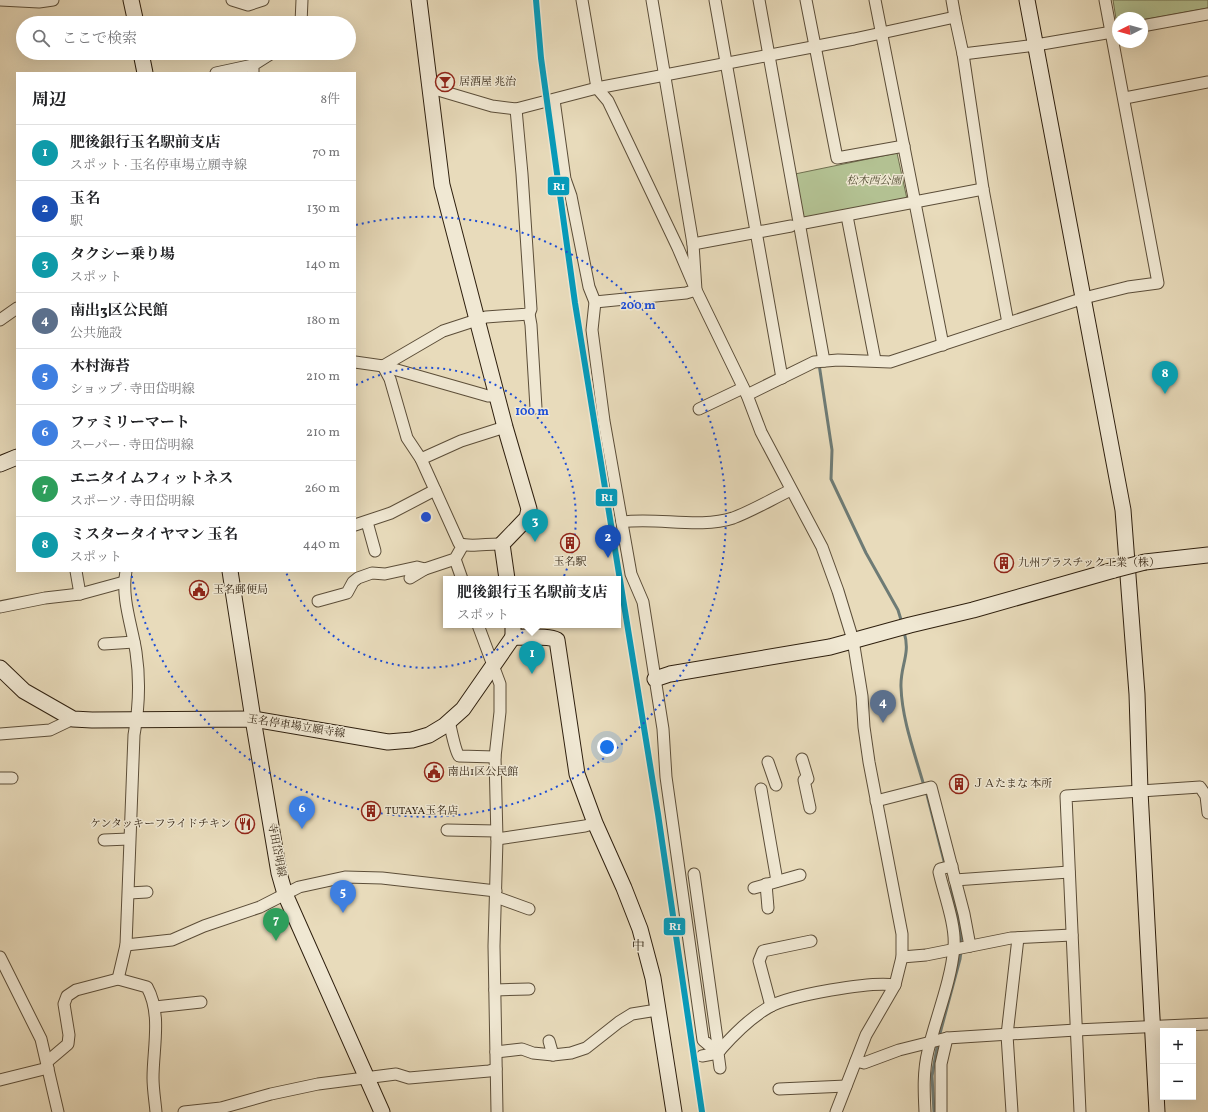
<!DOCTYPE html>
<html lang="ja">
<head>
<meta charset="utf-8">
<style>
	:root { --surface:#fff; --page:#f6f6f6; --text:#202124; --muted:#757577; --line:#e0e0e0; --accent:#111827 }
	body { margin:0; font-family:Vollkorn,"Noto Serif JP",serif; background:var(--page); color:var(--text) }
	.controls { position:absolute; right:12px; bottom:12px; display:grid; overflow:hidden; border-radius:0px; box-shadow:0 4px 16px #0002 }
	.controls button { width:36px; height:36px; display:grid; place-items:center; padding:0; border:0; border-bottom:1px solid var(--line); background:var(--surface); color:var(--text); font:20px sans-serif }
	.compass { position:absolute; left:1112px; top:12px; width:36px; height:36px; border-radius:50%; background:var(--surface); box-shadow:0 4px 16px #0002; rotate:264deg }
	.you { position:absolute; left:607px; top:747px; width:14px; height:14px; margin:-10px; border:3px solid #fff; border-radius:50%; background:#1a73e8; box-shadow:0 0 0 6px #1a73e833 }
	.badge { display:grid; place-items:center; width:26px; height:26px; border-radius:50%; background:var(--accent); color:#fff; font-size:13px; font-weight:700 }
	.pin { position:absolute; translate:-50% -33px; filter:drop-shadow(0 1px 2px #0008) }
	.pin::after { content:''; position:absolute; top:21px; width:14px; height:12px; background:inherit; clip-path:polygon(0 0,100% 0,50% 100%) }
	.popup { position:absolute; left:443px; top:576px; width:178px; height:52px; box-sizing:border-box; display:grid; place-content:center; border-radius:0px; background:var(--surface); filter:drop-shadow(0 1px 3px #0005); font-size:13px; white-space:nowrap; color:var(--muted) }
	.popup b { font-size:15px; color:var(--text) }
	.popup::after { content:''; position:absolute; left:50%; top:100%; margin-left:-8px; border:8px solid transparent; border-top-color:var(--surface) }
	.list { margin:0; padding:0; list-style:none }
	h2 { display:flex; justify-content:space-between; align-items:center; height:52px; margin:0; padding:0 16px; font-size:17px }
	h2 small { font-size:13px; font-weight:400; color:var(--muted) }
	.list li { display:grid; grid-template-columns:26px 1fr auto; gap:12px; align-items:center; box-sizing:border-box; height:56px; padding:0 16px; border-top:1px solid var(--line) }
	.list b { display:block; font-size:15px; white-space:nowrap }
	.list p { margin:0; font-size:13px; white-space:nowrap; color:var(--muted) }
	.list em { font-size:13px; font-style:normal; color:var(--muted) }
	.icon { flex:none; width:22px; height:22px; fill:none; stroke:currentColor; stroke-width:2; stroke-linecap:round; stroke-linejoin:round }
	.map { position:relative; flex:none; width:1208px; height:1112px; overflow:hidden }
	.search { position:absolute; background:var(--surface); box-shadow:0 4px 16px #0002; left:16px; top:16px; width:340px; height:44px; display:flex; align-items:center; gap:10px; box-sizing:border-box; padding:0 14px; border-radius:22px; color:var(--muted); font-size:15px }
	.panel { position:absolute; background:var(--surface); box-shadow:0 4px 16px #0002; left:16px; top:72px; width:340px; height:500px; border-radius:0px }
	.map>svg:first-child { display:block }
</style>
</head>
<body>
<div class="map">
<svg width="1208" height="1112" viewBox="0 0 1208 1112">
	<rect width="100%" height="100%" fill="#e8dbbb"/>
	<filter id="stains"><feTurbulence type="fractalNoise" baseFrequency=".005" numOctaves="4"/><feColorMatrix values="0 0 0 0 .2 0 0 0 0 .09 0 0 0 0 .02 0 0 0 .5 -.17"/></filter>
	<radialGradient id="worn" r=".72"><stop offset=".6" stop-color="#630" stop-opacity="0"/><stop offset="1" stop-color="#630" stop-opacity=".3"/></radialGradient>
	<!-- green -->
	<g fill="#b3c192" stroke="#707050">
		<polygon points="1113,0 1208,0 1208,8 1142,20 1142,18 1118,18 1117,25"/>
		<polygon points="897,153 907,199 804,218 795,174"/>
	</g>
	<g fill="none" stroke-linecap="round" stroke-linejoin="round">
		<!-- stream -->
		<g stroke="#6e7b75" stroke-width="3">
			<polyline points="819,364 832,450 831,479 866,553 898,610 902,623"/>
			<path d="M904 632C911 654 900 666 901 687 902 720 915 754 924 786"/>
			<polyline points="926,791 945,865"/>
			<polyline points="951,886 961,936 961,945"/>
			<polyline points="939,1037 960,959 961,951"/>
			<polyline points="934,1112 932,1076 938,1042"/>
		</g>
		<defs>
			<g id="street">
				<polyline points="0,0 39,2 53,0"/>
				<polyline points="232,0 248,5 263,0"/>
				<polyline points="582,0 597,88 608,101 619,124 678,248 696,290 747,395 761,432 822,547 838,591 853,640 862,696 864,727 869,762 902,934 902,957 895,985 866,1035 836,1112"/>
				<polyline points="715,0 782,378"/>
				<polyline points="759,0 824,361"/>
				<polyline points="806,0 837,158 904,146"/>
				<polyline points="875,0 943,345"/>
				<polyline points="952,0 955,17"/>
				<polyline points="301,23 302,0"/>
				<polyline points="1142,26 1208,14"/>
				<polyline points="963,54 983,189 1008,323"/>
				<polyline points="253,72 253,65 272,53"/>
				<polyline points="216,73 253,65"/>
				<polyline points="430,91 438,90 492,106 516,109 597,88 854,39 955,17 963,54 1036,45 1118,31"/>
				<polyline points="1125,98 1208,82"/>
				<polyline points="554,100 565,179 571,196 589,287 595,302 592,330 604,421 631,574 643,602 663,729 666,777 703,1040 710,1046 718,1046 721,1049"/>
				<polyline points="847,216 875,360"/>
				<polyline points="799,224 983,189"/>
				<polyline points="693,244 791,226"/>
				<polyline points="595,302 686,293 696,290 693,244 652,0"/>
				<polyline points="529,314 531,325 536,408"/>
				<polyline points="0,320 17,308"/>
				<polyline points="355,362 383,366 488,396 497,396"/>
				<polyline points="383,366 443,331 486,317 529,314 531,309 522,174 516,109"/>
				<path d="M383 366 390 379 407 438 421 459 459 543C468 548 490 543 502 544"/>
				<polyline points="747,395 814,362 838,360 890,362 1084,298 1128,287 1158,283 1105,0"/>
				<polyline points="699,409 743,388"/>
				<polyline points="421,459 461,441 505,427"/>
				<polyline points="367,522 375,551"/>
				<path d="M622 522C657 517 700 529 733 518 752 511 772 499 791 490"/>
				<polyline points="355,525 391,513 435,490"/>
				<polyline points="455,559 462,579"/>
				<polyline points="76,571 80,594"/>
				<polyline points="410,578 425,569"/>
				<polyline points="318,601 347,593 353,582 358,578 372,573 385,574 417,567 425,569 455,559 463,545"/>
				<polyline points="0,607 45,598 80,594 124,582"/>
				<polyline points="478,625 500,684 500,712 495,757 497,839 494,946 497,1112"/>
				<polyline points="104,644 134,642"/>
				<path d="M449 721C451 729 455 751 459 756L495 757"/>
				<polyline points="0,734 50,730 73,719"/>
				<polyline points="802,759 808,779"/>
				<polyline points="768,762 776,785"/>
				<polyline points="0,778 12,778"/>
				<polyline points="804,780 810,808"/>
				<polyline points="761,789 777,881"/>
				<polyline points="876,801 931,787 964,914 970,946"/>
				<polyline points="447,830 496,831"/>
				<polyline points="497,839 585,826 595,823"/>
				<polyline points="104,840 129,839"/>
				<polyline points="694,874 718,1046"/>
				<polyline points="955,880 1069,872"/>
				<polyline points="766,884 768,908"/>
				<polyline points="754,888 800,875"/>
				<polyline points="129,893 147,892"/>
				<polyline points="496,897 529,909"/>
				<polyline points="126,945 172,940 204,926 260,907 299,887 345,877 382,878 496,891"/>
				<polyline points="0,957 41,1039 58,1112"/>
				<polyline points="902,957 926,955 1011,938 1072,935"/>
				<path d="M118 979 126 945 134 735C139 708 140 679 136 652 132 626 121 598 126 571"/>
				<polyline points="495,990 529,989"/>
				<polyline points="771,1006 759,961 763,951 811,941"/>
				<polyline points="155,1007 201,1002"/>
				<polyline points="549,1041 553,1055"/>
				<polyline points="496,1052 522,1049 533,1053 553,1055 571,1053 586,1048 619,1022 632,1014 657,1010"/>
				<polyline points="702,1056 718,1053"/>
				<path d="M48 1061 68 1044 69 1035 64 1004 67 996 76 990 118 979 147 987C162 1014 153 1048 153 1078 153 1089 155 1101 156 1112"/>
				<polyline points="856,1061 864,1063 899,1050 947,1038 1076,1030 1208,1024"/>
				<path d="M720 1068 718 1053 721 1049C735 1033 750 1018 769 1007 790 995 871 981 895 985"/>
				<polyline points="0,1080 48,1068"/>
				<polyline points="779,1089 846,1086"/>
				<polyline points="184,1112 221,1108 271,1094 318,1084 396,1074 409,1078 489,1071 496,1069"/>
				<path d="M925 1112C924 1092 923 1071 928 1051 936 1017 951 982 954 947 956 925 944 894 939 872L940 869 952 866"/>
				<polyline points="941,1112 941,1064 947,1038"/>
				<polyline points="1012,1112 1007,1035 1018,938"/>
				<polyline points="1080,1112 1066,796 1200,787 1206,796 1208,813"/>
			</g>
			<g id="secondary">
				<polyline points="131,0 136,23"/>
				<polyline points="419,0 442,185 505,427 529,509 527,518 502,544 507,579"/>
				<polyline points="1027,0 1123,510 1137,694 1140,791 1157,1112"/>
				<polyline points="141,53 145,73"/>
				<polyline points="0,464 17,457"/>
				<polyline points="1145,562 1208,555"/>
				<polyline points="230,571 253,719 279,873 285,894 382,1112"/>
				<path d="M513 625V637C525 638 548 635 557 640L577 774 595 823 624 888 640 929 653 978 674 1112"/>
				<polyline points="0,668 24,691 73,719 92,720 253,719 388,742 412,740 429,735 444,726 463,709 513,637"/>
				<polyline points="655,679 670,674 830,647 910,625 973,610 1114,570"/>
			</g>
		</defs>
		<!-- street casing -->
		<use href="#street" stroke="#5c4e39" stroke-width="13"/>
		<!-- secondary casing -->
		<use href="#secondary" stroke="#2e1f0e" stroke-width="17"/>
		<!-- street -->
		<use href="#street" stroke="#f0e8d3" stroke-width="11"/>
		<!-- secondary -->
		<use href="#secondary" stroke="#f0e8d3" stroke-width="15"/>
		<defs>
			<polyline id="secondary-bridge" points="1114,570 1145,562"/>
		</defs>
		<!-- secondary-bridge casing -->
		<use href="#secondary-bridge" stroke="#2e1f0e" stroke-width="17" stroke-linecap="butt"/>
		<!-- secondary-bridge -->
		<use href="#secondary-bridge" stroke="#f0e8d3" stroke-width="15"/>
		<defs>
			<polyline id="rail-1" points="536,0 541,58 575,303 658,814 702,1112"/>
		</defs>
		<!-- rail-1 casing -->
		<use href="#rail-1" stroke="#f0e8d3" stroke-width="9"/>
		<!-- rail-1 -->
		<use href="#rail-1" stroke="#059bbb" stroke-width="6"/>
	</g>
	<!-- distance rings -->
	<g fill="none" stroke="#1d4ed8" stroke-width="2" stroke-dasharray="2 4">
		<path d="M356 385A150 150 0 1 1 286 572"/>
		<path d="M356 225A300 300 0 1 1 131 572"/>
	</g>
	<!-- icons -->
	<defs>
		<symbol id="bar-ring" viewBox="-11 -11 22 22"><circle r="9.5" fill="#f0e8d3" stroke="#8f2418" stroke-width="1.5"/><path d="M-6-5H6L.8 .8V4.5H3.5V6h-7V4.5H-.8V.8Z" fill="#8f2418"/></symbol>
		<symbol id="building-ring" viewBox="-11 -11 22 22"><circle r="9.5" fill="#f0e8d3" stroke="#8f2418" stroke-width="1.5"/><path d="M-4-6H4V6H1V3H-1V6H-4ZM-2.5-4.3h1.7v1.8h-1.7ZM.8-4.3h1.7v1.8H.8ZM-2.5-1h1.7V.8h-1.7ZM.8-1h1.7V.8H.8Z" fill="#8f2418"/></symbol>
		<symbol id="civic-ring" viewBox="-11 -11 22 22"><circle r="9.5" fill="#f0e8d3" stroke="#8f2418" stroke-width="1.5"/><path d="M-.6-6.5H3V-4.5H.6V-3L4-1V1h2V6H-6V1h2V-1L-.6-3ZM-1.2 2.5V6h2.4V2.5Z" fill="#8f2418"/></symbol>
		<symbol id="restaurant-ring" viewBox="-11 -11 22 22"><circle r="9.5" fill="#f0e8d3" stroke="#8f2418" stroke-width="1.5"/><path d="M-5-6h1v4h1v-4h1v4h1v-4h1v5L-1.5 .5V6h-2V.5L-5-1ZM5-6V6H3V1.5H1.5Q1.5-4 5-6Z" fill="#8f2418"/></symbol>
	</defs>
	<g fill-rule="evenodd">
		<use href="#bar-ring" x="434" y="71" width="22" height="22"/>
		<use href="#building-ring" x="559" y="532" width="22" height="22"/>
		<use href="#building-ring" x="993" y="552" width="22" height="22"/>
		<use href="#civic-ring" x="188" y="579" width="22" height="22"/>
		<use href="#civic-ring" x="423" y="761" width="22" height="22"/>
		<use href="#building-ring" x="948" y="773" width="22" height="22"/>
		<use href="#building-ring" x="360" y="800" width="22" height="22"/>
		<use href="#restaurant-ring" x="234" y="813" width="22" height="22"/>
	</g>
	<g text-anchor="middle" dominant-baseline="central" stroke-width="3" stroke-linejoin="round" paint-order="stroke">
		<!-- poi labels -->
		<g font-size="11" fill="#2e1f0e" stroke="#f0e8d3" text-anchor="start">
			<text x="459" y="82">居酒屋 兆治</text>
			<text x="570" y="562" text-anchor="middle">玉名駅</text>
			<text x="1018" y="563">九州プラスチック工業（株）</text>
			<text x="213" y="590">玉名郵便局</text>
			<text x="448" y="772">南出1区公民館</text>
			<text x="973" y="784">ＪＡたまな 本所</text>
			<text x="385" y="811">TUTAYA玉名店</text>
			<text x="231" y="824" text-anchor="end">ケンタッキーフライドチキン</text>
		</g>
		<!-- park labels -->
		<g font-size="11" font-style="italic" fill="#565036" stroke="#f0e8d3">
			<text x="874" y="181">松木西公園</text>
		</g>
		<!-- street labels -->
		<g font-size="11" fill="#2e1f0e" stroke="#f0e8d3">
			<text transform="translate(296 727) rotate(9)">玉名停車場立願寺線</text>
			<text transform="translate(276 850) rotate(79)">寺田岱明線</text>
		</g>
		<!-- quarter labels -->
		<g font-size="13" fill="#2e1f0e" stroke="#f0e8d3">
			<text x="638" y="947">中</text>
		</g>
	</g>
	<circle cx="426" cy="517" r="6" fill="#1d4ed8" stroke="#f0e8d3" stroke-width="2"/>
	<g font-size="12" text-anchor="middle" font-weight="bold" fill="#1d4ed8" stroke="#f0e8d3" stroke-width="3" stroke-linejoin="round" paint-order="stroke">
		<text x="638" y="309">200 m</text>
		<text x="532" y="415">100 m</text>
	</g>
	<g stroke="#f0e8d3" stroke-width="1.5">
		<rect x="547" y="176" width="23" height="20" rx="4" fill="#059bbb"/>
		<rect x="595" y="488" width="23" height="19" rx="4" fill="#059bbb"/>
		<rect x="663" y="917" width="23" height="19" rx="4" fill="#059bbb"/>
	</g>
	<g font-size="11" text-anchor="middle" font-weight="bold" fill="#fff">
		<text x="559" y="190">R1</text>
		<text x="607" y="501">R1</text>
		<text x="675" y="930">R1</text>
	</g>
	<rect width="100%" height="100%" filter="url(#stains)"/>
	<rect width="100%" height="100%" fill="url(#worn)"/>
</svg>
<div class="controls">
<button>+</button>
<button>−</button>
</div>
<svg class="compass" viewBox="-18 -18 36 36"><path d="M0-13l5 13h-10z" fill="#e53935"/><path d="M0 13l5-13h-10z" fill="#757577"/></svg>
<div class="you"></div>
<div class="pin badge" style="left:532px;top:674px;background:#0f9aa8">1</div>
<div class="popup"><b>肥後銀行玉名駅前支店</b>スポット</div>
<div class="pin badge" style="left:608px;top:558px;background:#1a4fb4">2</div>
<div class="pin badge" style="left:535px;top:542px;background:#0f9aa8">3</div>
<div class="pin badge" style="left:883px;top:723px;background:#5c6f8a">4</div>
<div class="pin badge" style="left:343px;top:913px;background:#3f7fe0">5</div>
<div class="pin badge" style="left:302px;top:829px;background:#3f7fe0">6</div>
<div class="pin badge" style="left:276px;top:941px;background:#2e9e5b">7</div>
<div class="pin badge" style="left:1165px;top:394px;background:#0f9aa8">8</div>
<div class="search"><svg class="icon" aria-label="search" viewBox="0 0 24 24"><circle cx="10" cy="10" r="6"/><path d="M15 15l6 6"/></svg>ここで検索</div>
<section class="panel">
<h2>周辺<small>8件</small></h2>
<ul class="list">
<li><span class="badge" style="background:#0f9aa8">1</span><div><b>肥後銀行玉名駅前支店</b><p>スポット · 玉名停車場立願寺線</p></div><em>70 m</em></li>
<li><span class="badge" style="background:#1a4fb4">2</span><div><b>玉名</b><p>駅</p></div><em>130 m</em></li>
<li><span class="badge" style="background:#0f9aa8">3</span><div><b>タクシー乗り場</b><p>スポット</p></div><em>140 m</em></li>
<li><span class="badge" style="background:#5c6f8a">4</span><div><b>南出3区公民館</b><p>公共施設</p></div><em>180 m</em></li>
<li><span class="badge" style="background:#3f7fe0">5</span><div><b>木村海苔</b><p>ショップ · 寺田岱明線</p></div><em>210 m</em></li>
<li><span class="badge" style="background:#3f7fe0">6</span><div><b>ファミリーマート</b><p>スーパー · 寺田岱明線</p></div><em>210 m</em></li>
<li><span class="badge" style="background:#2e9e5b">7</span><div><b>エニタイムフィットネス</b><p>スポーツ · 寺田岱明線</p></div><em>260 m</em></li>
<li><span class="badge" style="background:#0f9aa8">8</span><div><b>ミスタータイヤマン 玉名</b><p>スポット</p></div><em>440 m</em></li>
</ul>
</section>
</div>
</body>
</html>
